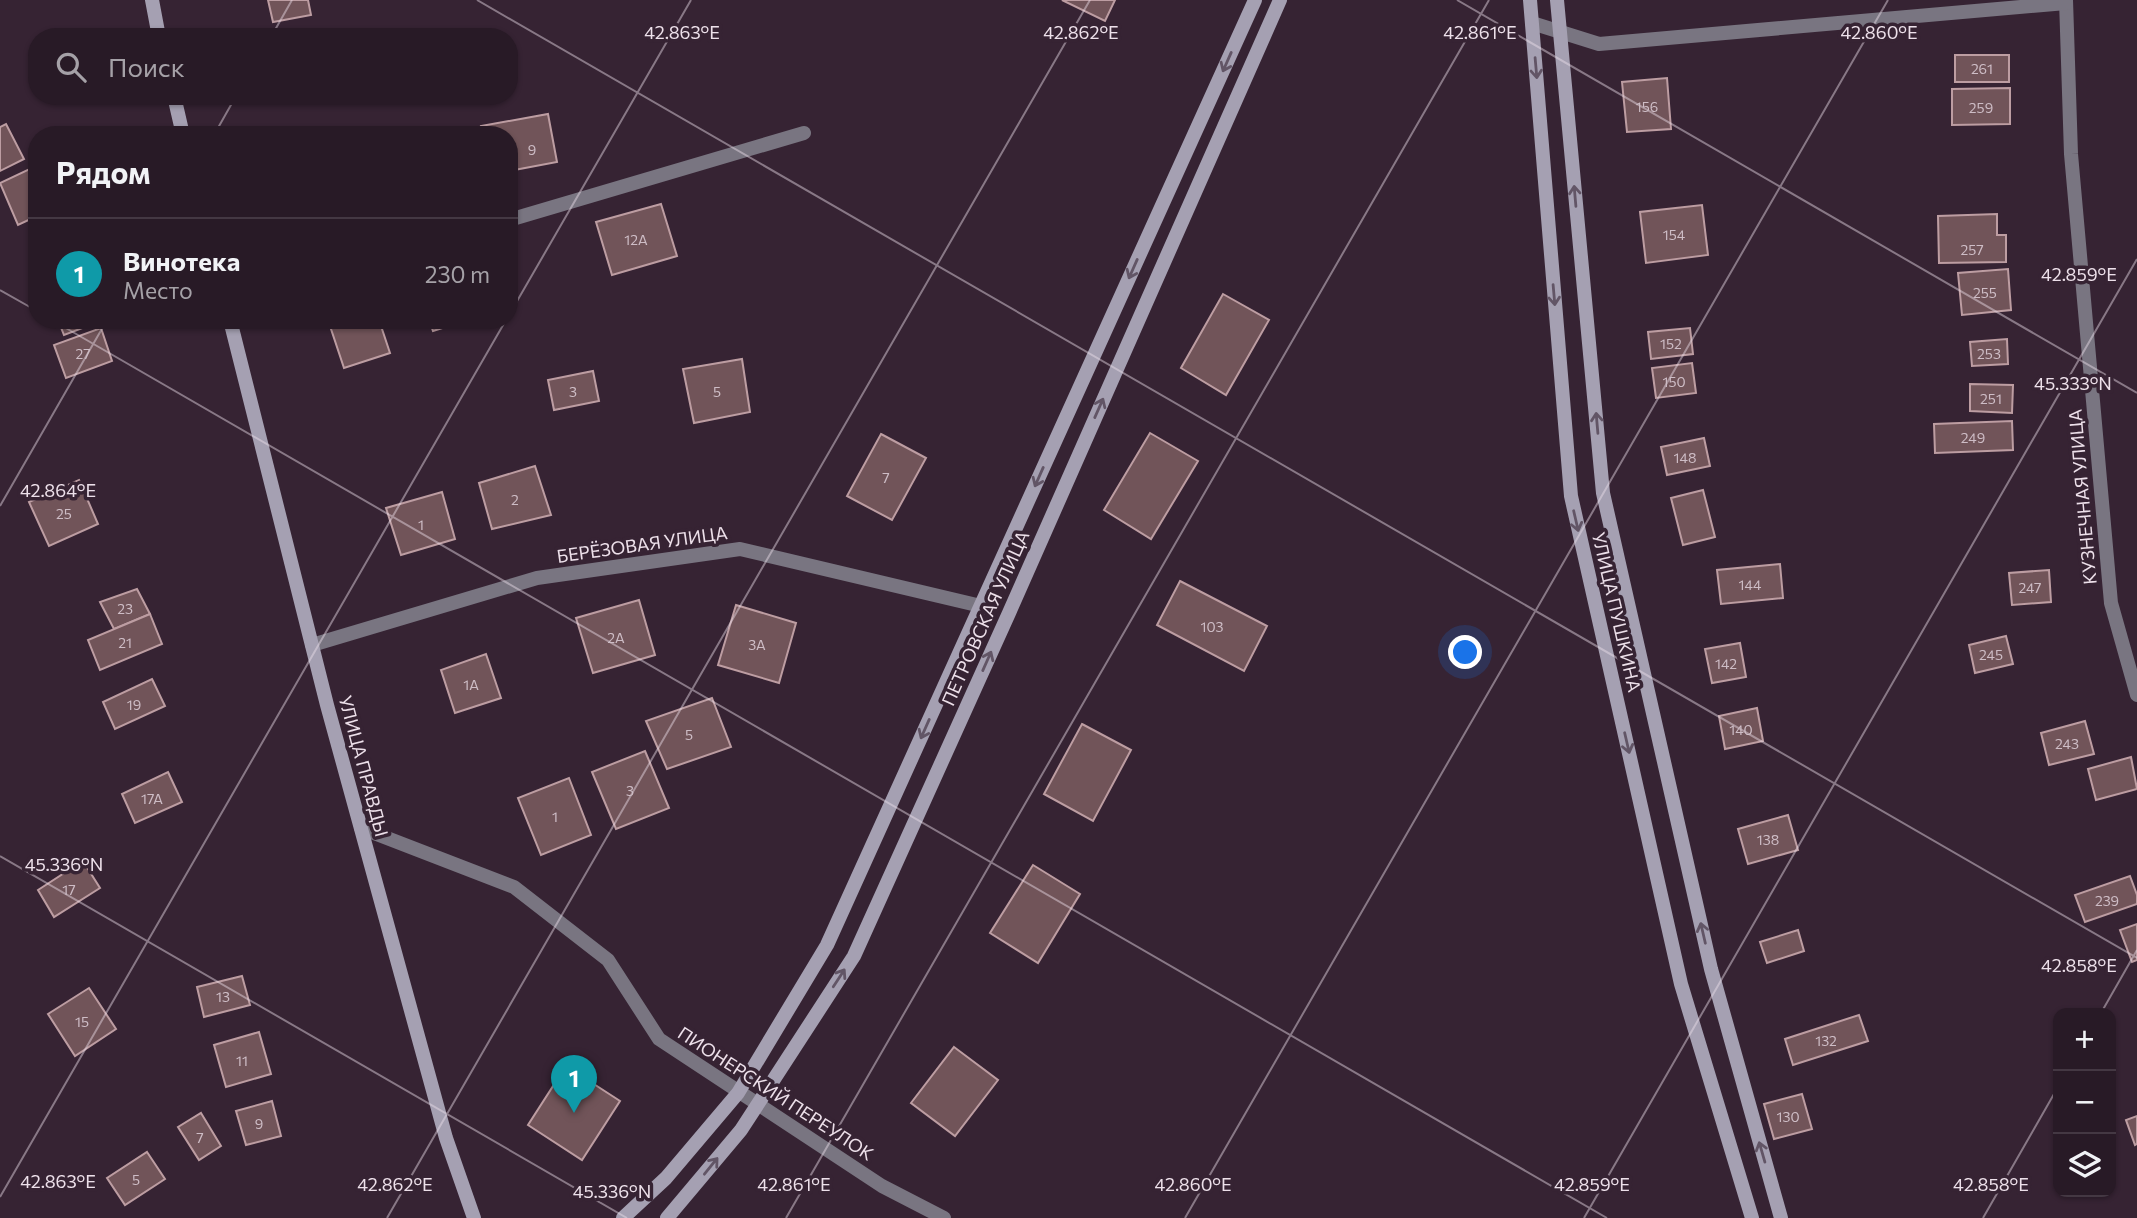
<!DOCTYPE html>
<html lang="ru">
<head>
<meta charset="utf-8">
<style>
	:root { --surface:#281a26; --page:#30232e; --text:#f1f3f6; --muted:#a5a1a7; --line:#443843; --accent:#ea580c }
	body { margin:0; font-family:Commissioner,sans-serif; background:var(--page); color:var(--text) }
	.controls { position:absolute; right:21px; bottom:21px; display:grid; overflow:hidden; border-radius:14px; box-shadow:0 2px 5px #0004 }
	.controls button { width:63px; height:63px; display:grid; place-items:center; padding:0; border:0; border-bottom:2px solid var(--line); background:var(--surface); color:var(--text); font:35px sans-serif }
	.you { position:absolute; left:1466px; top:653px; width:24px; height:24px; margin:-18px; border:5px solid #fff; border-radius:50%; background:#1a73e8; box-shadow:0 0 0 10px #1a73e833 }
	.badge { display:grid; place-items:center; width:46px; height:46px; border-radius:50%; background:var(--accent); color:#fff; font-size:23px; font-weight:700 }
	.pin { position:absolute; translate:-50% -58px; filter:drop-shadow(0 2px 4px #0008) }
	.pin::after { content:''; position:absolute; top:37px; width:24px; height:21px; background:inherit; clip-path:polygon(0 0,100% 0,50% 100%) }
	.list { margin:0; padding:0; list-style:none }
	h2 { display:flex; justify-content:space-between; align-items:center; height:91px; margin:0; padding:0 28px; font-size:30px }
	h2 small { font-size:23px; font-weight:400; color:var(--muted) }
	.list li { display:grid; grid-template-columns:46px 1fr auto; gap:21px; align-items:center; box-sizing:border-box; height:112px; padding:0 28px; border-top:2px solid var(--line) }
	.list b { display:block; font-size:26px; white-space:nowrap }
	.list p { margin:0; font-size:23px; white-space:nowrap; color:var(--muted) }
	.list em { font-size:23px; font-style:normal; color:var(--muted) }
	.icon { flex:none; width:38px; height:38px; fill:none; stroke:currentColor; stroke-width:2; stroke-linecap:round; stroke-linejoin:round }
	.map { position:relative; flex:none; width:2137px; height:1218px; overflow:hidden }
	.search { position:absolute; background:var(--surface); box-shadow:0 2px 5px #0004; left:28px; top:28px; width:490px; height:77px; display:flex; align-items:center; gap:18px; box-sizing:border-box; padding:0 24px; border-radius:28px; color:var(--muted); font-size:26px }
	.panel { position:absolute; background:var(--surface); box-shadow:0 2px 5px #0004; left:28px; top:126px; width:490px; height:203px; border-radius:28px }
	.map>svg:first-child { display:block }
</style>
</head>
<body>
<div class="map">
<svg width="2137" height="1218" viewBox="0 0 2137 1218">
	<rect width="100%" height="100%" fill="#362333"/>
	<!-- building -->
	<g fill="#715459" stroke="#bd9da2" stroke-width="2">
		<polygon points="268,0 308,0 311,15 273,22"/>
		<polygon points="1062,0 1115,0 1105,21"/>
		<rect x="1955" y="55" width="54" height="27"/>
		<polygon points="1667,78 1671,129 1627,132 1622,82"/>
		<polygon points="2010,88 2010,124 1952,125 1952,89"/>
		<polygon points="548,114 557,162 509,171 509,135 483,135 481,126"/>
		<polygon points="6,124 24,159 0,171 0,127"/>
		<polygon points="36,166 37,216 18,225 0,183"/>
		<polygon points="661,204 677,256 612,275 596,222"/>
		<polygon points="1702,205 1708,255 1646,263 1640,212"/>
		<polygon points="1997,214 1997,235 2006,235 2006,262 1939,263 1938,216"/>
		<polygon points="2008,269 2011,310 1962,315 1958,273"/>
		<polygon points="1223,294 1269,320 1226,395 1181,368"/>
		<polygon points="58,320 95,320 96,323 64,335"/>
		<polygon points="328,320 379,320 390,353 344,368"/>
		<polygon points="429,320 468,320 433,331"/>
		<polygon points="101,328 112,361 66,378 54,345"/>
		<polygon points="1690,328 1693,354 1651,359 1648,332"/>
		<polygon points="2007,339 2008,364 1972,366 1970,342"/>
		<polygon points="742,359 750,412 694,423 683,369"/>
		<polygon points="1692,363 1696,393 1656,398 1652,368"/>
		<polygon points="593,371 599,401 554,410 548,380"/>
		<polygon points="1970,384 2013,385 2012,413 1970,411"/>
		<polygon points="2012,421 2013,450 1935,453 1934,424"/>
		<polygon points="1150,433 1198,461 1151,539 1104,510"/>
		<polygon points="881,434 926,458 892,520 847,496"/>
		<polygon points="1704,438 1710,466 1667,475 1661,447"/>
		<polygon points="535,466 551,515 492,529 479,483"/>
		<polygon points="79,480 98,524 49,546 29,502"/>
		<polygon points="1703,490 1715,537 1683,545 1671,498"/>
		<polygon points="442,492 455,539 401,555 386,508"/>
		<polygon points="1780,564 1783,598 1721,604 1717,570"/>
		<polygon points="2049,570 2051,602 2012,605 2009,573"/>
		<polygon points="1180,581 1267,626 1244,671 1157,625"/>
		<polygon points="137,589 150,614 114,629 100,602"/>
		<polygon points="639,600 655,655 593,673 576,618"/>
		<polygon points="736,605 796,623 779,683 718,665"/>
		<polygon points="150,614 162,644 100,670 88,640"/>
		<polygon points="2006,636 2013,664 1975,673 1969,645"/>
		<polygon points="1740,643 1746,677 1712,683 1705,649"/>
		<polygon points="486,654 501,698 455,713 441,670"/>
		<polygon points="152,679 165,706 115,729 103,702"/>
		<polygon points="712,698 731,747 667,769 646,721"/>
		<polygon points="1757,708 1763,741 1725,749 1719,716"/>
		<polygon points="2085,721 2094,754 2049,765 2041,733"/>
		<polygon points="1082,724 1131,750 1093,821 1044,794"/>
		<polygon points="645,751 669,808 616,829 592,772"/>
		<polygon points="2131,757 2137,789 2096,800 2088,769"/>
		<polygon points="168,772 182,802 135,823 122,794"/>
		<polygon points="569,778 591,835 541,855 518,798"/>
		<polygon points="1788,815 1798,850 1748,864 1738,829"/>
		<polygon points="83,861 100,888 54,917 38,890"/>
		<polygon points="1033,865 1080,894 1038,963 990,933"/>
		<polygon points="2130,876 2137,895 2137,904 2085,922 2075,895"/>
		<polygon points="2137,924 2137,960 2132,962 2120,930"/>
		<polygon points="1798,930 1804,951 1767,963 1760,942"/>
		<polygon points="242,976 250,1005 204,1017 197,987"/>
		<polygon points="89,988 116,1029 75,1056 48,1014"/>
		<polygon points="1859,1015 1868,1041 1793,1065 1785,1039"/>
		<polygon points="259,1032 271,1074 226,1087 214,1045"/>
		<polygon points="954,1047 998,1080 955,1136 911,1103"/>
		<polygon points="566,1066 620,1101 582,1160 528,1125"/>
		<polygon points="1802,1094 1812,1129 1774,1139 1764,1104"/>
		<polygon points="272,1101 281,1136 246,1145 236,1111"/>
		<polygon points="201,1113 221,1146 199,1160 178,1127"/>
		<polygon points="2137,1116 2137,1144 2135,1145 2126,1120"/>
		<polygon points="147,1152 165,1179 125,1205 107,1178"/>
	</g>
	<g fill="none" stroke-linecap="round" stroke-linejoin="round">
		<!-- street -->
		<g stroke="#797581" stroke-width="14">
			<polyline points="2066,0 2071,154 2111,603 2137,695"/>
			<polyline points="1532,23 1599,44 2066,3"/>
			<polyline points="509,220 804,133"/>
			<polyline points="312,645 537,578 740,549 981,606"/>
			<polyline points="361,828 514,887 608,960 659,1039 882,1186 944,1218"/>
		</g>
		<!-- secondary -->
		<g stroke="#a5a0b2" stroke-width="14">
			<polyline points="152,0 159,37"/>
			<polyline points="1530,0 1571,496 1681,984 1752,1218"/>
			<polyline points="1557,0 1603,493 1711,969 1781,1218"/>
			<polyline points="174,96 183,135"/>
			<polyline points="230,320 327,705 446,1138 474,1218"/>
			<polyline points="623,1218 666,1178 738,1093 827,945 1255,0"/>
			<polyline points="667,1218 741,1130 854,956 1009,613 1280,0"/>
		</g>
	</g>
	<!-- one-way arrows -->
	<defs><path id="oneway-shaft" d="M-6 0H5M1.5-3L5.5 0L1.5 3" fill="none" stroke-width="1.6" stroke-linecap="round" stroke-linejoin="round" transform="scale(1.75)"/></defs>
	<g stroke="#625566">
		<use href="#oneway-shaft" transform="translate(1227 62) rotate(114)"/>
		<use href="#oneway-shaft" transform="translate(1536 68) rotate(85)"/>
		<use href="#oneway-shaft" transform="translate(1575 196) rotate(-95)"/>
		<use href="#oneway-shaft" transform="translate(1133 269) rotate(114)"/>
		<use href="#oneway-shaft" transform="translate(1554 295) rotate(85)"/>
		<use href="#oneway-shaft" transform="translate(1099 408) rotate(-66)"/>
		<use href="#oneway-shaft" transform="translate(1597 423) rotate(-95)"/>
		<use href="#oneway-shaft" transform="translate(1039 477) rotate(114)"/>
		<use href="#oneway-shaft" transform="translate(1576 521) rotate(77)"/>
		<use href="#oneway-shaft" transform="translate(987 661) rotate(-66)"/>
		<use href="#oneway-shaft" transform="translate(925 729) rotate(114)"/>
		<use href="#oneway-shaft" transform="translate(1627 743) rotate(77)"/>
		<use href="#oneway-shaft" transform="translate(1703 933) rotate(-103)"/>
		<use href="#oneway-shaft" transform="translate(839 978) rotate(-57)"/>
		<use href="#oneway-shaft" transform="translate(1762 1152) rotate(-106)"/>
		<use href="#oneway-shaft" transform="translate(711 1166) rotate(-51)"/>
	</g>
	<!-- ticks -->
	<path fill="none" stroke="#ede0ea" stroke-width="2" stroke-opacity="0.45" d="M477 0 2137 958M1457 0 2137 393M271 37 292 0M214 135 236 96M0 290 37 311M509 315 691 0M52 320 1607 1218M0 506 107 320M0 856 627 1218M2101 1013 2137 950M0 1197 506 320M387 1218 1090 0M786 1218 1489 0M1185 1218 1888 0M1584 1218 2137 259M1983 1218 2058 1087"/>
	<g text-anchor="middle" dominant-baseline="central" stroke-width="7" stroke-linejoin="round" paint-order="stroke">
		<!-- number labels -->
		<g font-size="14" fill="#cebdc6">
			<text x="1982" y="68">261</text>
			<text x="1647" y="106">156</text>
			<text x="1981" y="107">259</text>
			<text x="532" y="149">9</text>
			<text x="1674" y="234">154</text>
			<text x="636" y="239">12А</text>
			<text x="1972" y="249">257</text>
			<text x="1985" y="292">255</text>
			<text x="1671" y="343">152</text>
			<text x="83" y="353">27</text>
			<text x="1989" y="353">253</text>
			<text x="1674" y="381">150</text>
			<text x="573" y="391">3</text>
			<text x="717" y="391">5</text>
			<text x="1991" y="398">251</text>
			<text x="1973" y="437">249</text>
			<text x="1685" y="457">148</text>
			<text x="886" y="477">7</text>
			<text x="515" y="499">2</text>
			<text x="64" y="513">25</text>
			<text x="421" y="524">1</text>
			<text x="1750" y="584">144</text>
			<text x="2030" y="587">247</text>
			<text x="125" y="608">23</text>
			<text x="1212" y="626">103</text>
			<text x="616" y="637">2А</text>
			<text x="125" y="642">21</text>
			<text x="757" y="644">3А</text>
			<text x="1991" y="654">245</text>
			<text x="1726" y="663">142</text>
			<text x="471" y="684">1А</text>
			<text x="134" y="704">19</text>
			<text x="1741" y="729">140</text>
			<text x="689" y="734">5</text>
			<text x="2067" y="743">243</text>
			<text x="630" y="790">3</text>
			<text x="152" y="798">17А</text>
			<text x="555" y="816">1</text>
			<text x="1768" y="839">138</text>
			<text x="69" y="889">17</text>
			<text x="2107" y="900">239</text>
			<text x="223" y="996">13</text>
			<text x="82" y="1021">15</text>
			<text x="1826" y="1040">132</text>
			<text x="242" y="1060">11</text>
			<text x="1788" y="1116">130</text>
			<text x="259" y="1123">9</text>
			<text x="200" y="1137">7</text>
			<text x="136" y="1179">5</text>
		</g>
		<!-- street labels -->
		<g font-size="18" fill="#ede0ea" stroke="#362333">
			<text transform="translate(2082 497) rotate(-95)">КУЗНЕЧНАЯ УЛИЦА</text>
			<text transform="translate(642 544) rotate(-8)">БЕРЁЗОВАЯ УЛИЦА</text>
			<text transform="translate(1617 612) rotate(77)">УЛИЦА ПУШКИНА</text>
			<text transform="translate(985 618) rotate(-66)">ПЕТРОВСКАЯ УЛИЦА</text>
			<text transform="translate(364 766) rotate(75)">УЛИЦА ПРАВДЫ</text>
			<text transform="translate(776 1093) rotate(33)">ПИОНЕРСКИЙ ПЕРЕУЛОК</text>
		</g>
	</g>
	<g font-size="18" text-anchor="middle" fill="#ede0ea" stroke="#362333" stroke-width="7" stroke-linejoin="round" paint-order="stroke">
		<text x="1480" y="39">42.861°E</text>
		<text x="1879" y="39">42.860°E</text>
		<text x="682" y="39">42.863°E</text>
		<text x="1081" y="39">42.862°E</text>
		<text x="2079" y="281">42.859°E</text>
		<text x="2073" y="390">45.333°N</text>
		<text x="58" y="497">42.864°E</text>
		<text x="64" y="871">45.336°N</text>
		<text x="2079" y="972">42.858°E</text>
		<text x="58" y="1188">42.863°E</text>
		<text x="395" y="1191">42.862°E</text>
		<text x="794" y="1191">42.861°E</text>
		<text x="1193" y="1191">42.860°E</text>
		<text x="1592" y="1191">42.859°E</text>
		<text x="1991" y="1191">42.858°E</text>
		<text x="612" y="1198">45.336°N</text>
	</g>
</svg>
<div class="controls">
<button>+</button>
<button>−</button>
<button><svg class="icon" aria-label="layers" viewBox="0 0 24 24"><path d="M12 4l9 5-9 5-9-5zM3 14l9 5 9-5"/></svg></button>
</div>
<div class="you"></div>
<div class="pin badge" style="left:574px;top:1113px;background:#0f9aa8">1</div>
<div class="search"><svg class="icon" aria-label="search" viewBox="0 0 24 24"><circle cx="10" cy="10" r="6"/><path d="M15 15l6 6"/></svg>Поиск</div>
<section class="panel">
<h2>Рядом<small></small></h2>
<ul class="list">
<li><span class="badge" style="background:#0f9aa8">1</span><div><b>Винотека</b><p>Место</p></div><em>230 m</em></li>
</ul>
</section>
</div>
</body>
</html>
